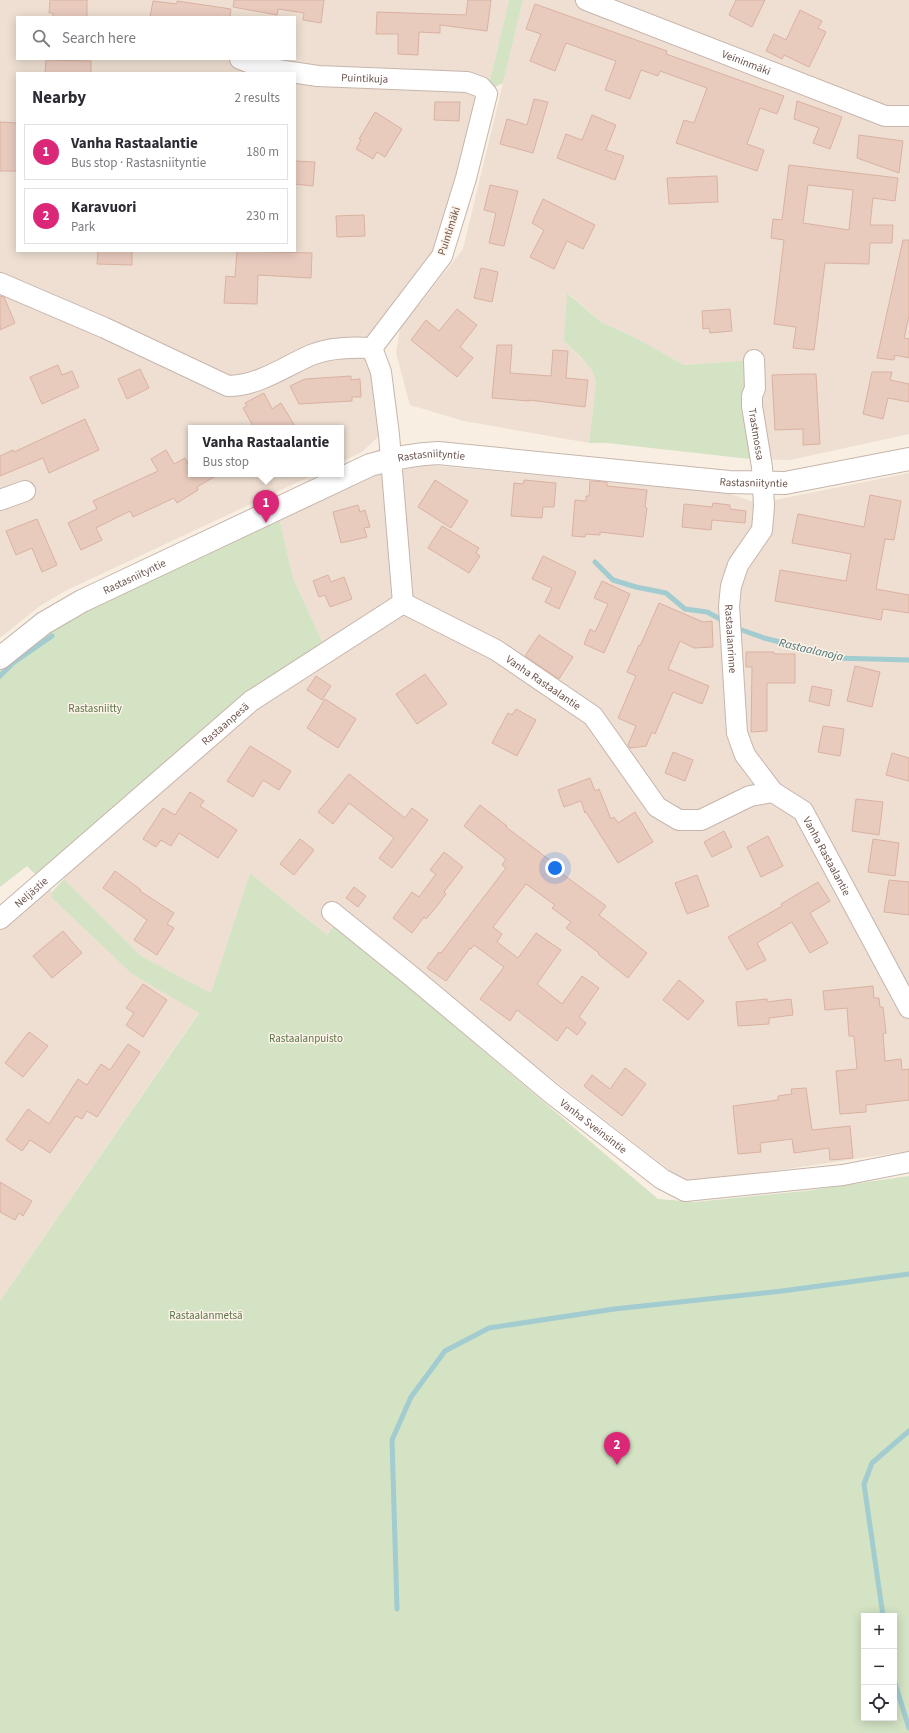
<!DOCTYPE html>
<html lang="en">
<head>
<meta charset="utf-8">
<style>
	:root { --surface:#fff; --page:#f7f7f7; --text:#2b2b33; --muted:#7c7c81; --line:#e1e1e2; --accent:#db2777 }
	body { margin:0; font-family:"Source Sans 3",sans-serif; background:var(--page); color:var(--text) }
	.controls { position:absolute; right:12px; bottom:12px; display:grid; overflow:hidden; border-radius:0px; box-shadow:0 2px 10px #0003 }
	.controls button { width:36px; height:36px; display:grid; place-items:center; padding:0; border:0; border-bottom:1px solid var(--line); background:var(--surface); color:var(--text); font:20px sans-serif }
	.you { position:absolute; left:555px; top:868px; width:14px; height:14px; margin:-10px; border:3px solid #fff; border-radius:50%; background:#1a73e8; box-shadow:0 0 0 6px #1a73e833 }
	.badge { display:grid; place-items:center; width:26px; height:26px; border-radius:50%; background:var(--accent); color:#fff; font-size:13px; font-weight:700 }
	.pin { position:absolute; translate:-50% -33px; filter:drop-shadow(0 1px 2px #0008) }
	.pin::after { content:''; position:absolute; top:21px; width:14px; height:12px; background:inherit; clip-path:polygon(0 0,100% 0,50% 100%) }
	.popup { position:absolute; left:188px; top:425px; width:156px; height:52px; box-sizing:border-box; display:grid; place-content:center; border-radius:0px; background:var(--surface); filter:drop-shadow(0 1px 3px #0005); font-size:13px; white-space:nowrap; color:var(--muted) }
	.popup b { font-size:15px; color:var(--text) }
	.popup::after { content:''; position:absolute; left:50%; top:100%; margin-left:-8px; border:8px solid transparent; border-top-color:var(--surface) }
	.list { margin:0; padding:0; list-style:none }
	h2 { display:flex; justify-content:space-between; align-items:center; height:52px; margin:0; padding:0 16px; font-size:17px }
	h2 small { font-size:13px; font-weight:400; color:var(--muted) }
	.list li { display:grid; grid-template-columns:26px 1fr auto; gap:12px; align-items:center; box-sizing:border-box; height:56px; margin:0 8px 8px; padding:0 8px; border:1px solid var(--line); border-radius:0px }
	.list b { display:block; font-size:15px; white-space:nowrap }
	.list p { margin:0; font-size:13px; white-space:nowrap; color:var(--muted) }
	.list em { font-size:13px; font-style:normal; color:var(--muted) }
	.icon { flex:none; width:22px; height:22px; fill:none; stroke:currentColor; stroke-width:2; stroke-linecap:round; stroke-linejoin:round }
	.map { position:relative; flex:none; width:909px; height:1733px; overflow:hidden }
	.search { position:absolute; background:var(--surface); box-shadow:0 2px 10px #0003; left:16px; top:16px; width:280px; height:44px; display:flex; align-items:center; gap:10px; box-sizing:border-box; padding:0 14px; border-radius:0px; color:var(--muted); font-size:15px }
	.panel { position:absolute; background:var(--surface); box-shadow:0 2px 10px #0003; left:16px; top:72px; width:280px; height:180px; border-radius:0px }
	.map>svg:first-child { display:block }
</style>
</head>
<body>
<div class="map">
<svg width="909" height="1733" viewBox="0 0 909 1733">
	<rect width="100%" height="100%" fill="#f8eee2"/>
	<!-- residential -->
	<g fill="#eedfd2" fill-rule="evenodd">
		<path d="M0 0H509L486 99 442 256 372 348 380 435 362 452 341 462V428H191V474H315L65 591 40 606 0 638ZM17 17H295V59H17ZM17 73H295V251H17Z"/>
		<polygon points="523,0 909,0 909,434 790,460 750,459 749,444 754,360 684,365 636,338 601,322 568,293 564,341 588,365 595,377 596,383 589,443 464,421 410,405 396,353 400,329 463,249"/>
		<polygon points="429,465 727,493 751,501 775,500 909,473 909,1151 698,1182 681,1179 510,1046 345,913 327,935 250,873 211,993 141,956 64,879 55,863 324,646 293,578 279,517 366,476"/>
		<polygon points="42,882 52,892 52,898 132,974 199,1012 0,1301 0,917"/>
	</g>
	<!-- green -->
	<g fill="#d3e3c4" fill-rule="evenodd">
		<polygon points="509,0 523,0 503,83 495,87 487,94"/>
		<path d="M567 293 601 322 636 338 684 365 754 360 749 444 750 459 607 443H589L596 383C594 366 576 353 564 341Z"/>
		<polygon points="279,517 293,578 324,646 38,877 27,866 0,887 0,669 58,623"/>
		<path d="M250 873 327 935 335 925 658 1199 695 1202 805 1191 909 1176V1733H0V1301L199 1013 132 974 52 898V892L64 879 141 956 211 993ZM864 1616H894V1718H864Z"/>
	</g>
	<g fill="none" stroke-linecap="round" stroke-linejoin="round">
		<!-- stream -->
		<g stroke="#a2cccf" stroke-width="5">
			<polyline points="595,562 613,580 636,587 666,593 685,609 707,612 724,621"/>
			<polyline points="739,629 764,638 796,646 835,658 909,660"/>
			<polyline points="0,676 13,663 52,636"/>
			<polyline points="397,1609 392,1440 411,1397 445,1351 489,1328 614,1309 782,1291 909,1274"/>
			<polyline points="883,1616 864,1484 872,1463 909,1431"/>
			<polyline points="894,1680 909,1728"/>
		</g>
	</g>
	<!-- building -->
	<g fill="#e9cbbe" stroke="#dab1a1" fill-rule="evenodd">
		<polygon points="50,0 87,0 87,17 53,17 53,13 49,13"/>
		<polygon points="234,0 324,0 321,23 303,20 304,13 278,9 277,15 233,7"/>
		<polygon points="468,0 491,0 487,31 440,25 440,33 419,32 418,55 398,54 398,34 376,34 377,12 466,15"/>
		<polygon points="736,0 765,0 752,27 729,15"/>
		<polygon points="153,1 177,4 177,1 231,9 230,17 150,17"/>
		<polygon points="535,4 667,51 666,54 784,96 777,114 760,108 747,144 764,150 757,171 676,143 684,120 694,123 707,88 660,71 658,76 641,70 630,99 605,90 616,61 566,43 555,71 530,61 541,34 526,29"/>
		<polygon points="800,10 822,21 818,28 826,32 809,67 784,55 782,59 766,51 774,34 786,40"/>
		<polygon points="46,60 91,61 91,73 45,73"/>
		<polygon points="534,99 548,102 533,153 500,144 507,119 527,125"/>
		<polygon points="797,101 842,117 830,149 813,143 819,128 794,119"/>
		<polygon points="435,102 460,102 459,121 434,120"/>
		<polygon points="375,112 402,129 385,157 377,152 373,159 356,149 361,140 359,139"/>
		<polygon points="592,115 616,125 606,150 624,156 615,180 557,158 566,134 582,140"/>
		<polygon points="0,122 17,123 17,171 0,171"/>
		<polygon points="859,135 903,141 899,173 857,158"/>
		<polygon points="295,161 315,162 313,186 295,184"/>
		<path d="M789 165 898 178 895 201 873 198 870 225H893L892 243H870L869 264 825 263 814 350 793 348 796 327 774 324 784 240 771 238 773 219 782 220ZM808 185 853 190 849 230 803 223Z"/>
		<polygon points="717,176 718,202 669,204 667,178"/>
		<polygon points="490,185 518,191 504,246 489,243 496,213 484,210"/>
		<polygon points="543,199 595,225 583,249 567,241 554,269 530,257 544,230 532,223"/>
		<polygon points="364,215 365,236 337,237 336,216"/>
		<polygon points="903,240 909,240 909,316 904,338 909,339 909,358 895,355 894,360 877,358"/>
		<polygon points="98,251 132,251 132,265 97,264"/>
		<polygon points="237,251 312,253 311,278 258,275 257,304 224,303 226,276 235,277"/>
		<polygon points="481,268 498,272 492,302 474,298"/>
		<polygon points="0,296 4,297 15,323 0,330"/>
		<polygon points="457,309 477,325 460,347 473,358 457,377 411,340 426,320 439,331"/>
		<polygon points="730,309 732,331 710,333 709,328 703,329 702,311"/>
		<polygon points="497,345 512,345 510,373 551,376 553,350 568,351 566,378 588,380 585,407 529,400 529,401 492,398"/>
		<polygon points="58,365 62,375 72,371 79,387 42,404 30,377"/>
		<polygon points="140,369 149,388 127,399 118,379"/>
		<polygon points="872,372 892,372 890,380 909,384 909,402 888,398 883,419 863,414"/>
		<polygon points="804,374 816,374 820,444 803,445 803,429 775,430 772,375"/>
		<polygon points="351,376 351,380 360,379 361,397 352,397 352,401 299,404 290,386 305,379"/>
		<polygon points="264,393 272,409 281,403 296,428 254,428 243,408 247,406 245,403"/>
		<polygon points="85,419 99,450 49,473 43,458 0,476 0,456 13,450 14,452"/>
		<polygon points="166,450 174,464 185,458 191,470 191,474 219,474 197,487 198,490 177,503 174,498 133,517 130,511 96,528 102,540 81,550 68,523 97,509 93,501 158,471 151,459"/>
		<polygon points="435,480 468,501 451,528 418,507"/>
		<polygon points="524,480 556,483 554,507 543,507 542,518 511,516 514,483 523,484"/>
		<polygon points="590,481 607,482 607,486 647,490 645,507 647,508 643,537 600,532 600,535 586,534 585,537 572,536 575,500 586,501 586,496 589,496"/>
		<polygon points="870,495 901,501 894,540 885,539 876,589 909,595 909,613 883,609 881,620 775,601 780,570 846,581 851,554 792,543 798,514 864,527"/>
		<polygon points="713,503 730,505 730,509 746,511 745,523 712,520 711,530 682,527 684,504 712,507"/>
		<polygon points="358,505 360,512 365,510 370,527 364,528 367,537 341,543 333,512"/>
		<polygon points="37,519 57,565 42,572 32,548 16,555 6,531"/>
		<polygon points="442,526 479,548 476,553 480,556 469,573 428,548"/>
		<polygon points="543,556 576,572 559,609 545,602 552,588 532,579"/>
		<polygon points="328,575 331,582 344,577 352,599 330,607 325,595 319,597 313,581"/>
		<polygon points="602,581 630,594 604,653 584,644 590,629 595,632 608,604 594,598"/>
		<polygon points="659,603 703,622 712,621 713,647 694,648 680,641 668,669 709,686 702,704 673,692 655,734 652,732 646,746 630,748 628,745 636,726 618,718 636,676 627,672 639,645 640,646"/>
		<polygon points="539,635 573,657 559,679 525,656"/>
		<polygon points="746,652 774,652 774,654 795,654 795,683 767,683 767,731 751,732 752,667 746,667"/>
		<polygon points="855,666 880,672 872,707 847,701"/>
		<polygon points="425,674 447,704 417,724 396,694"/>
		<polygon points="316,676 331,686 322,700 307,690"/>
		<polygon points="812,686 832,690 829,706 809,701"/>
		<polygon points="325,699 356,719 338,748 307,728"/>
		<polygon points="516,709 536,720 517,756 492,743 508,713 512,715"/>
		<polygon points="823,726 844,729 840,756 818,752"/>
		<polygon points="250,746 291,771 279,790 263,780 253,797 227,781"/>
		<polygon points="673,752 693,760 685,781 665,773"/>
		<polygon points="892,753 909,758 909,781 886,775"/>
		<polygon points="349,774 405,818 412,808 428,820 392,868 379,858 394,838 349,803 333,824 318,812"/>
		<polygon points="590,778 595,791 599,789 611,819 614,817 618,823 635,812 653,842 618,863 586,812 585,813 581,801 564,807 558,790"/>
		<polygon points="190,792 204,801 200,806 237,830 218,858 179,833 171,846 161,840 156,847 143,839 163,808 175,815"/>
		<polygon points="856,799 883,802 879,835 852,831"/>
		<polygon points="480,805 507,826 506,827 555,864 553,867 606,906 599,915 647,953 628,978 598,954 599,953 566,928 571,922 552,908 555,905 526,884 493,927 502,934 497,942 518,958 536,933 561,950 537,984 562,1004 582,976 599,988 579,1017 586,1023 577,1035 567,1027 557,1041 517,1010 510,1021 480,999 504,967 474,945 471,949 470,948 446,981 427,968 439,952 441,953 506,868 502,865 506,859 464,826"/>
		<polygon points="724,831 732,847 712,857 704,842"/>
		<polygon points="768,836 783,866 761,877 747,847"/>
		<polygon points="300,839 314,850 294,875 280,864"/>
		<polygon points="873,839 899,843 895,876 868,872"/>
		<polygon points="444,852 463,867 444,892 446,894 437,906 426,919 424,917 412,933 393,918 412,892 419,897 436,874 430,870"/>
		<polygon points="115,871 141,890 140,891 174,913 167,924 174,928 157,955 134,940 147,920 103,888"/>
		<polygon points="697,875 709,906 687,914 675,883"/>
		<polygon points="889,880 909,882 909,915 884,912"/>
		<polygon points="818,882 830,901 810,913 828,943 810,953 792,922 757,943 766,960 747,970 728,937 782,906 781,904"/>
		<polygon points="354,887 366,896 358,907 346,898"/>
		<polygon points="63,931 82,953 52,978 33,956"/>
		<polygon points="679,980 704,1001 688,1020 663,1000"/>
		<polygon points="143,984 167,1000 143,1037 126,1025 134,1013 126,1008"/>
		<polygon points="873,986 874,998 879,998 880,1007 883,1007 886,1033 883,1034 885,1061 901,1059 902,1070 909,1069 909,1100 866,1105 866,1112 840,1114 836,1071 857,1069 854,1036 849,1036 847,1008 825,1010 823,991"/>
		<polygon points="767,999 767,1002 791,999 793,1015 769,1018 769,1024 738,1026 736,1002"/>
		<polygon points="29,1032 48,1046 23,1077 5,1063"/>
		<polygon points="128,1044 140,1052 97,1117 87,1111 82,1119 76,1116 50,1153 30,1140 22,1151 6,1140 28,1109 49,1124 78,1079 87,1085 101,1064 110,1070"/>
		<polygon points="625,1068 646,1084 622,1116 584,1086 592,1075 610,1089"/>
		<polygon points="806,1088 812,1130 850,1126 853,1158 830,1160 829,1148 794,1153 792,1139 760,1143 761,1152 738,1154 733,1106 778,1100 778,1096 792,1094 791,1089"/>
		<polygon points="0,1182 32,1201 23,1216 19,1213 15,1220 0,1212"/>
	</g>
	<g fill="none" stroke-linecap="round" stroke-linejoin="round">
		<defs>
			<g id="minor">
				<path id="s1" d="M586 0 885 116H909"/>
				<path id="s2" d="M240 59 264 68 318 76 467 82 481 87 487 94 466 178 442 256 372 348"/>
				<path id="s3" d="M0 283 105 328 228 386C258 386 284 367 311 355 330 347 352 347 372 348L381 372 389 435 403 603 496 650 593 716 657 807 679 820H701L750 796 773 792 803 811 909 1008"/>
				<path id="s4" d="M754 360 755 388 752 396V406L762 467 764 506 762 530 738 565 731 586 729 606 737 733 745 755 773 792"/>
				<polyline points="0,500 25,491"/>
				<path id="s5" d="M332 912 410 975 551 1093 662 1179 685 1191 843 1175 909 1162"/>
				<path id="s6" d="M0 919 251 701 403 603"/>
			</g>
			<g id="tertiary">
				<path id="s7" d="M0 658 44 623 82 601 370 465C394 458 413 454 438 453L729 482 785 483 909 459"/>
			</g>
		</defs>
		<!-- minor casing -->
		<use href="#minor" stroke="#c7b5ac" stroke-width="22"/>
		<!-- tertiary casing -->
		<use href="#tertiary" stroke="#c7b5ac" stroke-width="24"/>
		<!-- minor -->
		<use href="#minor" stroke="#fff" stroke-width="20"/>
		<!-- tertiary -->
		<use href="#tertiary" stroke="#fff" stroke-width="22"/>
	</g>
	<g text-anchor="middle" dominant-baseline="central" stroke-width="3" stroke-linejoin="round" paint-order="stroke">
		<!-- street labels -->
		<g font-size="11" fill="#6c554d" stroke="#fcf2e8">
			<text stroke="none"><textPath href="#s1" startOffset="172">Veininmäki</textPath></text>
			<text stroke="none"><textPath href="#s2" startOffset="127">Puintikuja</textPath></text>
			<text transform="translate(449 231) rotate(-72)">Puintimäki</text>
			<text stroke="none"><textPath href="#s4" startOffset="75">Trastmossa</textPath></text>
			<text stroke="none"><textPath href="#s7" startOffset="481">Rastasniityntie</textPath></text>
			<text stroke="none"><textPath href="#s7" startOffset="805">Rastasniityntie</textPath></text>
			<text stroke="none"><textPath href="#s7" startOffset="158">Rastasniityntie</textPath></text>
			<text stroke="none"><textPath href="#s4" startOffset="289">Rastaalanrinne</textPath></text>
			<text stroke="none"><textPath href="#s3" startOffset="821">Vanha Rastaalantie</textPath></text>
			<text stroke="none"><textPath href="#s6" startOffset="298">Rastaanpesä</textPath></text>
			<text stroke="none"><textPath href="#s3" startOffset="1204">Vanha Rastaalantie</textPath></text>
			<text stroke="none"><textPath href="#s6" startOffset="41">Neljästie</textPath></text>
			<text stroke="none"><textPath href="#s5" startOffset="338">Vanha Sveinsintie</textPath></text>
		</g>
		<!-- park labels -->
		<g font-size="11" fill="#5b764a" stroke="#fcf2e8">
			<text x="95" y="708">Rastasniitty</text>
			<text x="306" y="1038">Rastaalanpuisto</text>
			<text x="206" y="1315">Rastaalanmetsä</text>
		</g>
		<!-- water labels -->
		<g font-size="12" font-style="italic" fill="#477377" stroke="#fcf2e8">
			<text transform="translate(811 650) rotate(13)">Rastaalanoja</text>
		</g>
	</g>
</svg>
<div class="controls">
<button>+</button>
<button>−</button>
<button><svg class="icon" aria-label="locate" viewBox="0 0 24 24"><circle cx="12" cy="12" r="6"/><path d="M12 2v4M12 18v4M2 12h4M18 12h4"/></svg></button>
</div>
<div class="you"></div>
<div class="pin badge" style="left:266px;top:523px">1</div>
<div class="popup"><b>Vanha Rastaalantie</b>Bus stop</div>
<div class="pin badge" style="left:617px;top:1465px">2</div>
<div class="search"><svg class="icon" aria-label="search" viewBox="0 0 24 24"><circle cx="10" cy="10" r="6"/><path d="M15 15l6 6"/></svg>Search here</div>
<section class="panel">
<h2>Nearby<small>2 results</small></h2>
<ul class="list">
<li><span class="badge">1</span><div><b>Vanha Rastaalantie</b><p>Bus stop · Rastasniityntie</p></div><em>180 m</em></li>
<li><span class="badge">2</span><div><b>Karavuori</b><p>Park</p></div><em>230 m</em></li>
</ul>
</section>
</div>
</body>
</html>
